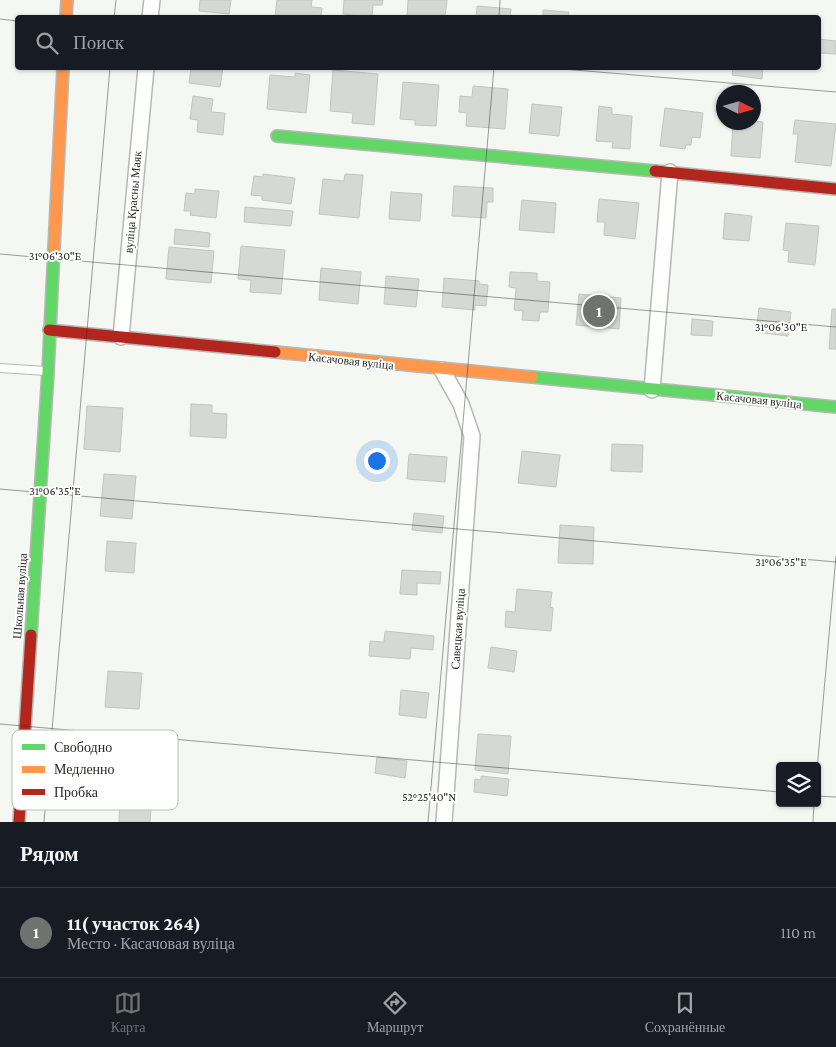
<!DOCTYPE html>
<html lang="ru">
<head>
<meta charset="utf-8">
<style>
	:root { --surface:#171b24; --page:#20242c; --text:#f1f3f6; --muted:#9ea1a6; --line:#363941; --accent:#6f726e }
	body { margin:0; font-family:"Crimson Pro",serif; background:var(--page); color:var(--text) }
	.controls { position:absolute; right:15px; bottom:15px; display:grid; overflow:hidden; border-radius:5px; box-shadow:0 1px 4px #0004 }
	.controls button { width:45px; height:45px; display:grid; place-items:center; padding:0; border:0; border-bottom:1px solid var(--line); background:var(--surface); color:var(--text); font:25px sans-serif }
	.compass { position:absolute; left:716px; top:85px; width:45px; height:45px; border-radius:50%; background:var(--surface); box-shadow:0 1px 4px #0004; rotate:95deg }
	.you { position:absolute; left:376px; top:460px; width:18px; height:18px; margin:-12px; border:4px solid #fff; border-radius:50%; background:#1a73e8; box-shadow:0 0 0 8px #1a73e833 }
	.badge { display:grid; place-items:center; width:32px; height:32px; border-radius:50%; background:var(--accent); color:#fff; font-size:16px; font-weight:700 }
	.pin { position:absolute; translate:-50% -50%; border:2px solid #fff; box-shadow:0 1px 5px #0006 }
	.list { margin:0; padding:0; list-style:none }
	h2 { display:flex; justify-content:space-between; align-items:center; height:65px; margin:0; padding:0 20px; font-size:21px }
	h2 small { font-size:16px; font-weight:400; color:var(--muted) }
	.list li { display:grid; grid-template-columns:32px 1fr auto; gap:15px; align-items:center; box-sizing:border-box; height:90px; padding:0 20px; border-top:1px solid var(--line) }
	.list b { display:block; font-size:19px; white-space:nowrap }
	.list p { margin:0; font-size:16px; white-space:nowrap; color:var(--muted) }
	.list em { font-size:16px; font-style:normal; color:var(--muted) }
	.icon { flex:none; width:28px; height:28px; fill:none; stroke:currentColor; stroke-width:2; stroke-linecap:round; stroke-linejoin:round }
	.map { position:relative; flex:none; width:836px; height:822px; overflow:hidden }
	.search { position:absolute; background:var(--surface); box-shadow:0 1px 4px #0004; left:15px; right:15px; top:15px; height:55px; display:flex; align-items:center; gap:12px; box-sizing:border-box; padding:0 18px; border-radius:5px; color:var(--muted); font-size:19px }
	.sheet { height:155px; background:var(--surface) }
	nav { display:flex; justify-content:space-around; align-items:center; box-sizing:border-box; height:70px; border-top:1px solid var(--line); background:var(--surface); font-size:14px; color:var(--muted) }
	nav a { display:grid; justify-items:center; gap:2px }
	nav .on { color:var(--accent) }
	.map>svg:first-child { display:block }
</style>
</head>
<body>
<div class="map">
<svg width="836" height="822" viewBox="0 0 836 822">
	<rect width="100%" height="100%" fill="#f4f7f2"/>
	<!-- building -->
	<g fill="#d6d8d4" stroke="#c3c5c2">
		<polygon points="200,0 231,0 229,14 199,11"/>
		<polygon points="277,0 312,0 311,7 322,8 321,18 275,18"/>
		<polygon points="344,0 383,0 382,5 373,5 372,17 343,14"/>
		<polygon points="408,0 447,0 445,18 407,18"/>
		<polygon points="477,6 511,9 510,18 476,18"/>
		<polygon points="543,10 569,12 568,17 572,18 543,18"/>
		<polygon points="818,39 836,41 836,54 818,53"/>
		<polygon points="191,68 223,68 220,87 189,83"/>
		<polygon points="733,68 763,68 762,79 732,75"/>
		<polygon points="333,70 378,74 374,125 352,123 353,113 330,111"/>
		<polygon points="295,73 310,75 306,113 267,109 270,75 295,77"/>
		<polygon points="403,82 439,85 436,126 415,125 415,120 400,119"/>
		<polygon points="473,86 508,89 505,129 466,126 467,113 459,112 460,96 472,97"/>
		<polygon points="193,96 213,99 211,112 225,113 223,135 197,132 198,120 190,119"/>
		<polygon points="532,104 562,107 559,136 529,133"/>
		<polygon points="599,106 612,108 612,114 632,116 630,149 612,148 613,142 596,141"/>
		<polygon points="665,108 703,113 700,138 692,137 691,145 686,145 685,149 660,146"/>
		<polygon points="795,120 836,124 831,166 795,162 798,134 793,134"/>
		<polygon points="754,121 763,122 760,158 731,156 733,122 754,122"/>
		<polygon points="263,174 295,178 291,204 262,200 262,196 251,195 254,176 263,177"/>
		<polygon points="345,174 363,175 359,218 319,214 323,179 344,181"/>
		<polygon points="454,186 493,188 493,202 487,202 486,218 452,216"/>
		<polygon points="195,189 219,191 216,218 190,215 191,211 184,211 186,193 195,194"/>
		<polygon points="391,192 422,194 420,221 389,219"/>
		<polygon points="599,199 639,203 635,239 604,235 605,222 597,222"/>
		<polygon points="522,200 556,203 554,233 519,230"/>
		<polygon points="245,207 293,211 291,226 244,222"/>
		<polygon points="725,213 752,216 749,241 723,239"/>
		<polygon points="786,223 819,226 815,265 788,262 789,251 783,250"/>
		<polygon points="175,229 210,233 209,247 174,244"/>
		<polygon points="241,246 285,250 281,294 250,292 251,280 238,279"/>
		<polygon points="169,247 214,251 211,283 166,279"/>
		<polygon points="321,268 361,272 358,304 319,300"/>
		<polygon points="510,272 537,273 537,281 550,282 548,312 540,312 539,321 522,320 523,311 514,310 516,288 509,287"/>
		<polygon points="386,276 419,279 416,307 384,304"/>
		<polygon points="444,278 479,281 479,284 488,285 486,306 475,305 475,310 442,307"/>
		<polygon points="579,294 621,298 619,329 576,325"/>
		<polygon points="759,308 791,312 788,336 756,332"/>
		<polygon points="832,309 836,309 836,349 829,349"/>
		<polygon points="692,319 713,321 712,336 691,335"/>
		<polygon points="191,404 212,405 212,413 227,414 226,438 190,436"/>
		<polygon points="87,406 123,408 120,452 84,449"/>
		<polygon points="612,444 643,445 642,472 611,471"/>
		<polygon points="522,451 560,455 556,487 518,483"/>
		<polygon points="409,454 447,457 445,482 407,479"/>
		<polygon points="104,474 136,476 132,519 100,516"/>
		<polygon points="414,513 444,516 442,533 412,530"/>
		<polygon points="560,525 594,527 593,564 558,563"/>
		<polygon points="107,541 136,543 134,573 105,571"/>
		<polygon points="402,570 441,572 440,584 417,583 417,595 400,594"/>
		<polygon points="517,589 552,592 550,607 553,608 551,631 505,627 506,611 515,612"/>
		<polygon points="385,631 434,636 433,650 411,648 410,659 369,656 370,641 384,642"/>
		<polygon points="491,647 517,651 514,672 488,668"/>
		<polygon points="108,671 142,673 139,709 105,707"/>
		<polygon points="401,690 429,693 426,718 399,715"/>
		<polygon points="478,734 511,736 508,774 475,770"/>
		<polygon points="377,757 407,761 405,778 375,773"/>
		<polygon points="481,776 509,779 507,796 474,792 475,779 481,780"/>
		<polygon points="120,796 152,797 150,822 119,822"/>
	</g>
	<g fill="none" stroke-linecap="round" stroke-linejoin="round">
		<defs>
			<polyline id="lane" points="0,368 46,371"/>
			<g id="street">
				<polyline points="150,18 152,0"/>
				<polyline points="121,337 146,68"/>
				<polyline points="442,370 461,404 472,436 444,822"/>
				<polyline points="652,390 670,172"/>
			</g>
			<g id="fast">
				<polyline points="277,136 655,171"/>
				<polyline points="532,377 836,407"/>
				<polyline points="31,635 48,372 54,248"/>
			</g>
			<g id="slow">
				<polyline points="66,18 67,0"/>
				<polyline points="54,248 63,68"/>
				<polyline points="275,352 532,377"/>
			</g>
			<g id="jam">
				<polyline points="655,171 836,189"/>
				<polyline points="49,330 275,352"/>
				<polyline points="19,822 31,635"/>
			</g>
		</defs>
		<!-- lane casing -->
		<use href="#lane" stroke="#b6b8b5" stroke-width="10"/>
		<!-- street casing -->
		<use href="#street" stroke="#b6b8b5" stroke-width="18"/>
		<!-- fast casing -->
		<use href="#fast" stroke="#b6b8b5" stroke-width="14"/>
		<!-- slow casing -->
		<use href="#slow" stroke="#b6b8b5" stroke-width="14"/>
		<!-- jam casing -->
		<use href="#jam" stroke="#b6b8b5" stroke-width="14"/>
		<!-- lane -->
		<use href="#lane" stroke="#fdfefd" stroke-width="8"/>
		<!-- street -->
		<use href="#street" stroke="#fdfefd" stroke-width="15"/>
		<!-- fast -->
		<use href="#fast" stroke="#63d668" stroke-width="11"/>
		<!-- slow -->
		<use href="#slow" stroke="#ff974d" stroke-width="11"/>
		<!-- jam -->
		<use href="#jam" stroke="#b3261e" stroke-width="11"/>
	</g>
	<!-- ticks -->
	<path fill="none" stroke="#282a27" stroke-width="1" stroke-opacity="0.45" d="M114 18 116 0M499 18 500 0M0 19 18 21M551 68 836 92M0 254 836 327M0 489 836 562M0 724 780 792M817 770 836 556M817 796 836 797M44 822 110 68M428 822 494 68M813 822 814 803"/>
	<g text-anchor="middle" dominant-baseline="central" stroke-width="4" stroke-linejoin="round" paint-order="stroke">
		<!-- street labels -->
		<g font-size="12" fill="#282a27" stroke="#fff">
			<text transform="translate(133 202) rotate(-85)">вуліца Красны Маяк</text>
			<text transform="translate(351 361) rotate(6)">Касачовая вуліца</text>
			<text transform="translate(759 400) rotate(6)">Касачовая вуліца</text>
			<text transform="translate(20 596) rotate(-86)">Школьная вуліца</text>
			<text transform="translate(458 629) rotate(-86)">Савецкая вуліца</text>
		</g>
	</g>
	<!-- legend -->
	<rect x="12" y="730" width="166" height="80" rx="8" fill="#fff" stroke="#bebfbe" stroke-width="1"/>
	<rect x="22" y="744" width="23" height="6" fill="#63d668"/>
	<rect x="22" y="766" width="23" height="7" fill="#ff974d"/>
	<rect x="22" y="789" width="23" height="6" fill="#b3261e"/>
	<g font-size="14" fill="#282a27">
		<text x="54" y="752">Свободно</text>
		<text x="54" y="774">Медленно</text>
		<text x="54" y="797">Пробка</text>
	</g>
	<g font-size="12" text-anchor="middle" fill="#282a27" stroke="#fff" stroke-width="4" stroke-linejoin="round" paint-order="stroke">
		<text x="55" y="260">31°06'30"E</text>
		<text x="781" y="331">31°06'30"E</text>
		<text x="55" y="495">31°06'35"E</text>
		<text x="781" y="566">31°06'35"E</text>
		<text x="429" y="801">52°25'40"N</text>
	</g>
</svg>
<div class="controls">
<button><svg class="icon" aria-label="layers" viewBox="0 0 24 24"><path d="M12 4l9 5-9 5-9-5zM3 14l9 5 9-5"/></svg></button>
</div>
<svg class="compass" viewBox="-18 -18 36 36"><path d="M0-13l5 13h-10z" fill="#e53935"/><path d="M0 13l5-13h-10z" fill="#9ea1a6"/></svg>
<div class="you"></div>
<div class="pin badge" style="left:599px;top:311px">1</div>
<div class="search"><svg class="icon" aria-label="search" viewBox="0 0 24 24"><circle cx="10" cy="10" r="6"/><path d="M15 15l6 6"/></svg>Поиск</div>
</div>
<section class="sheet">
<h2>Рядом<small></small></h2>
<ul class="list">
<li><span class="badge">1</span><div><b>11( участок 264)</b><p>Место · Касачовая вуліца</p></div><em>110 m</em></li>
</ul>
</section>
<nav>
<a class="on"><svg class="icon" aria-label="map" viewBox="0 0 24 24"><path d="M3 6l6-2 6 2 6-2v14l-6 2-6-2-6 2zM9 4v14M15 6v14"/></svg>Карта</a>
<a><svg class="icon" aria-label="directions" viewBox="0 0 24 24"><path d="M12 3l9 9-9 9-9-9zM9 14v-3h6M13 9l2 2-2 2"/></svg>Маршрут</a>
<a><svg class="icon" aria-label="saved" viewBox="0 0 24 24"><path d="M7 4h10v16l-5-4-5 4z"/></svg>Сохранённые</a>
</nav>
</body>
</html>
